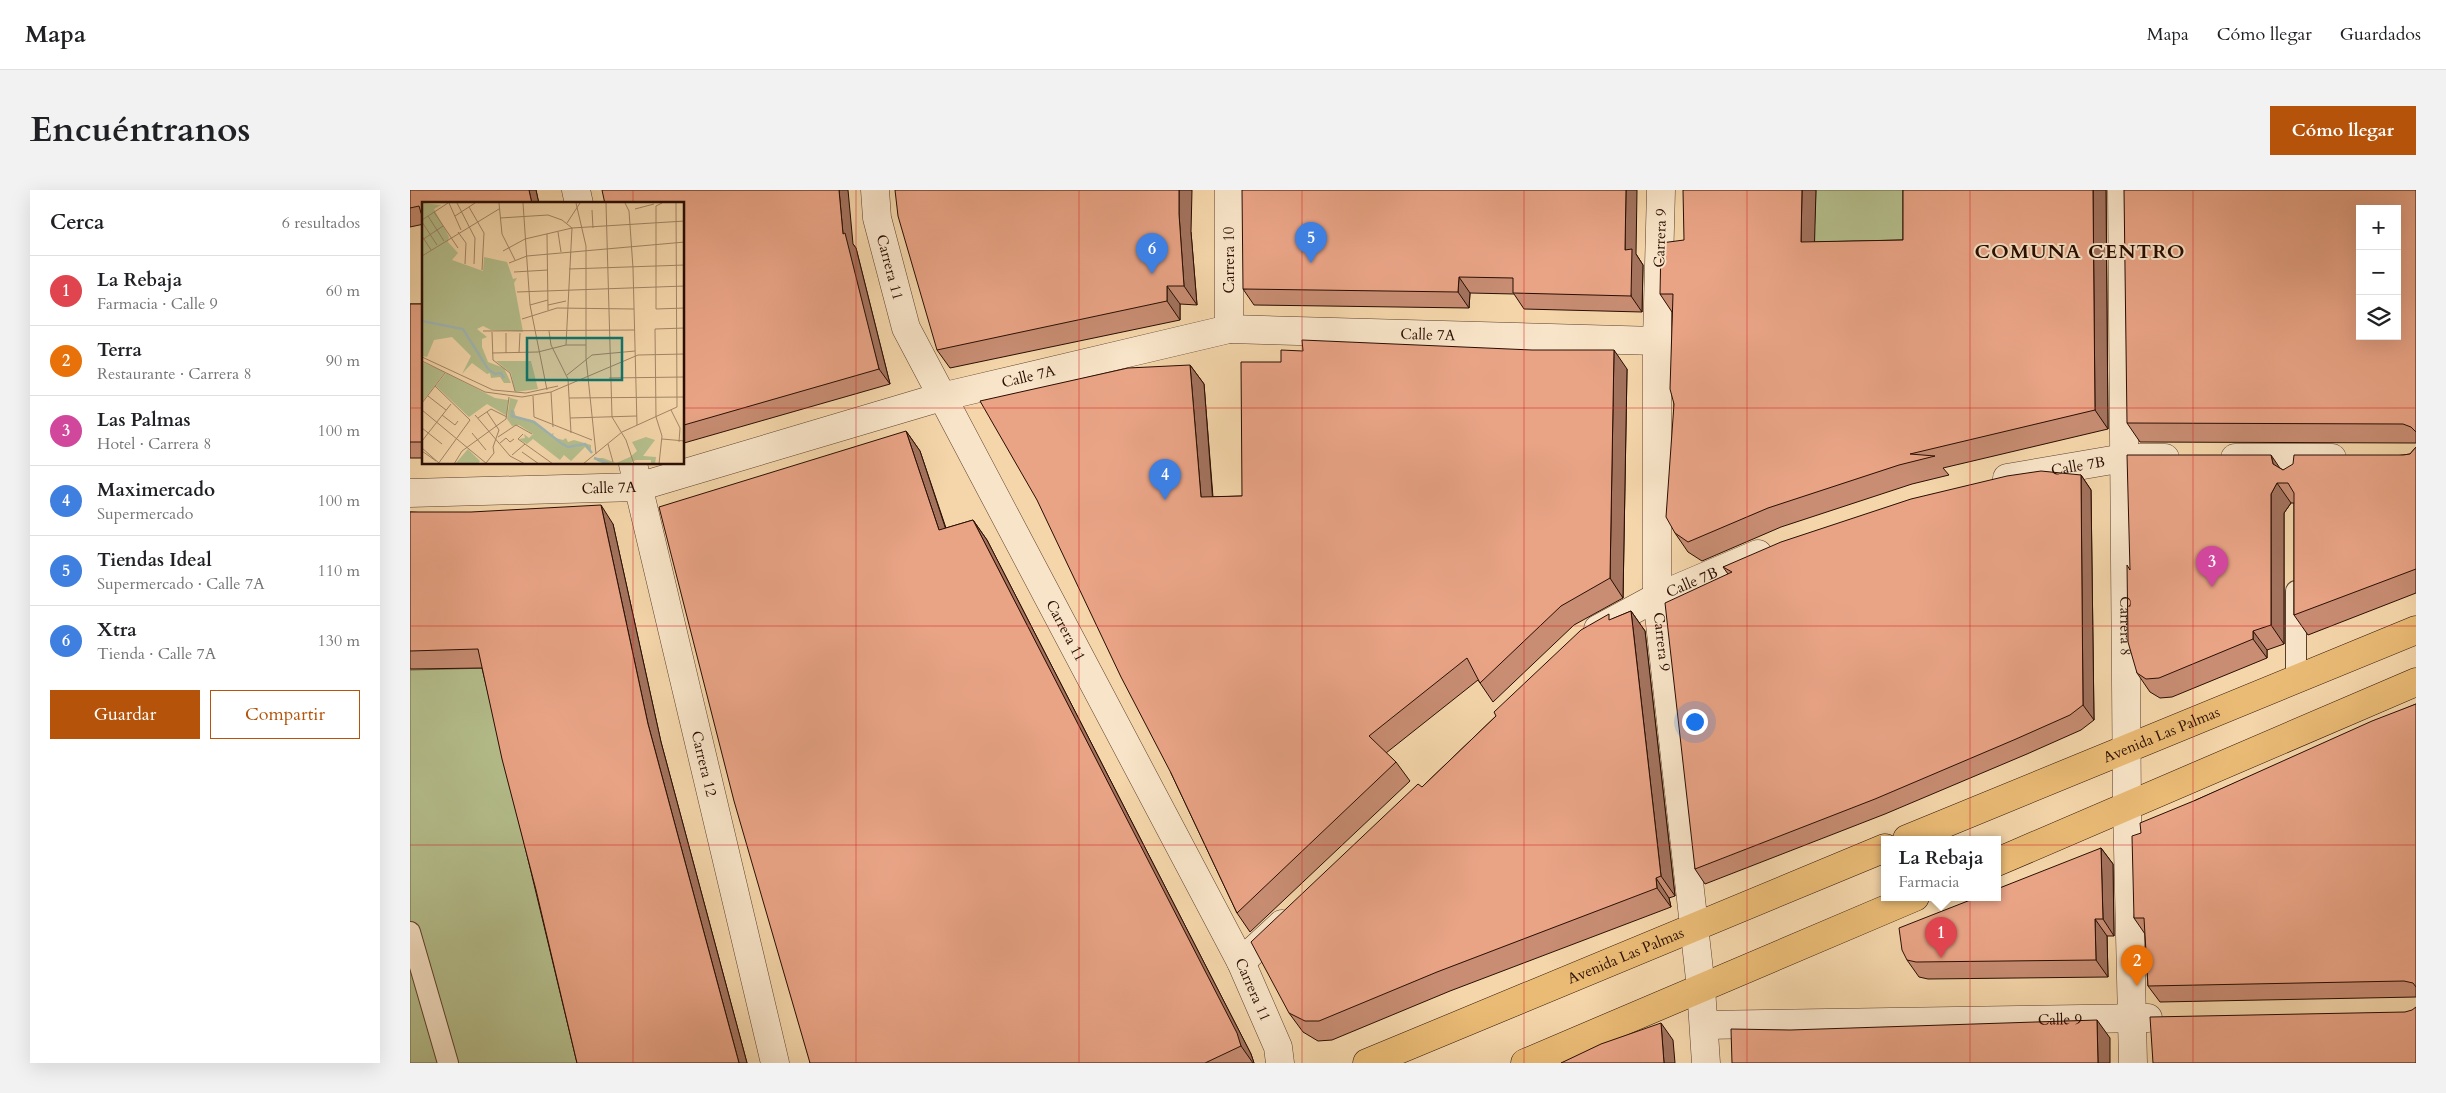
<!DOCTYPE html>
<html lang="es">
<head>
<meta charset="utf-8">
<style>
	:root { --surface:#fff; --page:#f2f2f2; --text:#202124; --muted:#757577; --line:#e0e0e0; --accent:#b45309 }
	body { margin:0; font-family:Cardo,serif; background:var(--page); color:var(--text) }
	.controls { position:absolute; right:15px; top:15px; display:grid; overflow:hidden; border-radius:0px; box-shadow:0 5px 20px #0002 }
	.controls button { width:45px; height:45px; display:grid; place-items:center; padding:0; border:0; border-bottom:1px solid var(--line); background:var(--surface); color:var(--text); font:25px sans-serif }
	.you { position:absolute; left:1284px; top:531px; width:18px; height:18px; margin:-12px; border:4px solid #fff; border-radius:50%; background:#1a73e8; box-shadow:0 0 0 8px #1a73e833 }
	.badge { display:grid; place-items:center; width:32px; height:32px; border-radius:50%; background:var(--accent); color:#fff; font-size:16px; font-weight:700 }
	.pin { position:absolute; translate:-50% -41px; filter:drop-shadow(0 1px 2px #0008) }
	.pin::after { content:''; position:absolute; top:26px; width:18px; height:15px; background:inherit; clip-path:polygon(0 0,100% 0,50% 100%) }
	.popup { position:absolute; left:1471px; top:646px; width:120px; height:65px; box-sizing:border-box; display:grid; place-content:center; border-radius:0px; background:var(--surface); filter:drop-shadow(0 1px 4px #0005); font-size:16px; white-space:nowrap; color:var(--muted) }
	.popup b { font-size:19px; color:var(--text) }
	.popup::after { content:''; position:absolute; left:50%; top:100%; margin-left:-10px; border:10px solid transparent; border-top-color:var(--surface) }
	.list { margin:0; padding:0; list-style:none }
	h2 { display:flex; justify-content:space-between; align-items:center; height:65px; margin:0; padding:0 20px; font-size:21px }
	h2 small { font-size:16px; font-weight:400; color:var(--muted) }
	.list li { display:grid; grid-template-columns:32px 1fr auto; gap:15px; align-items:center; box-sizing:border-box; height:70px; padding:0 20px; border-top:1px solid var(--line) }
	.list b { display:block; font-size:19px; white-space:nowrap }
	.list p { margin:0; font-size:16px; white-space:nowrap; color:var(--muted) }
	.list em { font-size:16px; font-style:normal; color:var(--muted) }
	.actions { display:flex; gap:10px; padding:15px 20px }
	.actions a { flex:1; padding:11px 0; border:1px solid var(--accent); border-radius:0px; text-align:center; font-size:18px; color:var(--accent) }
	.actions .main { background:var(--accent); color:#fff }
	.icon { flex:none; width:28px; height:28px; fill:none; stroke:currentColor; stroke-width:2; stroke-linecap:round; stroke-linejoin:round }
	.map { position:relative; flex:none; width:2006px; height:873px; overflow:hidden; border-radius:0px }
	header { display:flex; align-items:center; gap:30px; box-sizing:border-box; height:70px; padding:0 25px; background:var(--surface); border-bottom:1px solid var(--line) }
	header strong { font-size:24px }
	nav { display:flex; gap:28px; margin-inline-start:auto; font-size:18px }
	.intro { display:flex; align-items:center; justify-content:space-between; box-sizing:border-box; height:120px; padding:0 30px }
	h1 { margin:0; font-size:35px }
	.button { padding:12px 22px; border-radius:0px; background:var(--accent); color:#fff; font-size:18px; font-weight:700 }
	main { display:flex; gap:30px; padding:0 30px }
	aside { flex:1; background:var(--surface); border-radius:0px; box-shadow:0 5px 20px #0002 }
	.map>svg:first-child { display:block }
</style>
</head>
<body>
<header>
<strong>Mapa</strong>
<nav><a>Mapa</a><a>Cómo llegar</a><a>Guardados</a></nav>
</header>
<div class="intro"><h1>Encuéntranos</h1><a class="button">Cómo llegar</a></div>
<main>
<aside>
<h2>Cerca<small>6 resultados</small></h2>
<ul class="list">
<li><span class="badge" style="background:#e0444e">1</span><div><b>La Rebaja</b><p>Farmacia · Calle 9</p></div><em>60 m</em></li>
<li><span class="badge" style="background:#e8710a">2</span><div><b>Terra</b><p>Restaurante · Carrera 8</p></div><em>90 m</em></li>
<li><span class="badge" style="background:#d1479c">3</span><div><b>Las Palmas</b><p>Hotel · Carrera 8</p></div><em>100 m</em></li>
<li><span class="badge" style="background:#3f7fe0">4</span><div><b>Maximercado</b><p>Supermercado</p></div><em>100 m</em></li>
<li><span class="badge" style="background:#3f7fe0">5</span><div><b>Tiendas Ideal</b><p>Supermercado · Calle 7A</p></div><em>110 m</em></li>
<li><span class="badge" style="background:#3f7fe0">6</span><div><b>Xtra</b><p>Tienda · Calle 7A</p></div><em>130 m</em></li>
</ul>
<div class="actions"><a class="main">Guardar</a><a>Compartir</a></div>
</aside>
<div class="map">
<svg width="2006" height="873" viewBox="0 0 2006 873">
	<rect width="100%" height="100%" fill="#f4d6aa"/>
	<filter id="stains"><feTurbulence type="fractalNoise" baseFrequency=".004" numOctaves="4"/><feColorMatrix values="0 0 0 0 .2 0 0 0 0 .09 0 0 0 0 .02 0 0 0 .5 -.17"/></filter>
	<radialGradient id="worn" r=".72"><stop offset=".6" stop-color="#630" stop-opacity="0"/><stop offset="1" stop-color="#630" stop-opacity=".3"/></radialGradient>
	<!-- green -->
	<g fill="#b5bf8d" stroke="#6f6647">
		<polygon points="1406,0 1543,0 1506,55 1403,71"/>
		<polygon points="80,478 177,873 0,873 0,480"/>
	</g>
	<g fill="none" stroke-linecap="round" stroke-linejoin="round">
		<defs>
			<g id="lane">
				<polyline points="1886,401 1886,489"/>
				<polyline points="0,742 38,873"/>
			</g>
			<g id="street">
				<polyline points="166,0 169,14"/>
				<path id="s1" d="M465 0 467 28 496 138 831 772 868 857 870 873"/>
				<polyline points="819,0 819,139"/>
				<path id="s2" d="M1251 0 1247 151V407L1291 798 1296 873"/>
				<path id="s3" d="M1712 0 1717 616 1723 873"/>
				<polyline points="1825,268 1922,268"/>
				<path id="s4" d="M223 274 365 873"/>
				<path id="s5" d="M1597 288 1714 268H1755"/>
				<path id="s6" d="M0 303 228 297 531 207 819 139 1247 151"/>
				<path id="s7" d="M1188 439 1247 407 1348 364"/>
				<polyline points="831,772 872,734"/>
				<path id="s8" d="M1294 835 1738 828"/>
			</g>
			<g id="primary">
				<path id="s9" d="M1497 649 2006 440"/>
				<polyline points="1587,672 2006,492"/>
				<path id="s10" d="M957 873 1475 658"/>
				<polyline points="1115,873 1505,707"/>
			</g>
		</defs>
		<!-- lane casing -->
		<use href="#lane" stroke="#5c3f2b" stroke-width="22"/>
		<!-- street casing -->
		<use href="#street" stroke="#5c3f2b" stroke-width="29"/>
		<!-- primary casing -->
		<use href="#primary" stroke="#290d01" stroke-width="29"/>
		<!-- lane -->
		<use href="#lane" stroke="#f8e4c8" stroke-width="20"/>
		<!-- street -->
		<use href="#street" stroke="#f8e4c8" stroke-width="28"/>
		<!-- primary -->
		<use href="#primary" stroke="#eabb75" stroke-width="28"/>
	</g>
	<!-- wall -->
	<g fill="#c88d73" stroke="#290d01">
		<polygon points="0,0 126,0 129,14 14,34 0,37"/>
		<polygon points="1493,0 1696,0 1698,239 1533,278 1539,285 1502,294 1371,337 1292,371 1278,362 1265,343 1264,214 1262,122 1250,104 1405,52 1493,50"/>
		<polygon points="2006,0 2006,253 1730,252 1717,233"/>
		<polygon points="274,14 443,54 446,58 480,194 274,253"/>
		<polygon points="781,42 787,115 770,114 770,130 540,178 527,160"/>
		<polygon points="1226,64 1233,75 1232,122 1114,119 1104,104 1060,103 1059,118 844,115 833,99"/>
		<rect x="0" y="114" width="14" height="154"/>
		<polygon points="780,175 794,194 803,307 832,306 1217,179 1213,408 1164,435 1083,512 1068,490 976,563 986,572 1000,591 840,742 827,723 761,583"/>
		<polygon points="496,241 510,261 536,338 563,330 577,350 841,864 844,873 400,873"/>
		<polygon points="2006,257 2006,403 1898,445 1884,425 1884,313 1881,313 1874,323 1874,454 1857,460 1857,468 1762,507 1750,508 1740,502 1727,483 1720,379 1870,278 1873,280 1993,265 2000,264"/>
		<polygon points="1671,285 1681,300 1684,530 1671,540 1617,564 1475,624 1295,694 1285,679 1318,384 1313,377"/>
		<polygon points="0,322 203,334 251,552 337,873 167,873 72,478 0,479"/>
		<polygon points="1221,421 1235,441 1265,706 1259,708 1261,717 1040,801 922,850 908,851 893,842 879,823 1012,597 1086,526 1202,429"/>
		<polygon points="2006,514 2006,807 1750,812 1738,796 1735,744 1724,728 1731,643 1786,610"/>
		<polygon points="1691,658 1703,674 1704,746 1697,746 1698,787 1518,789 1509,787 1497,770"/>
	</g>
	<!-- shaded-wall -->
	<g fill="#a3735e" stroke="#290d01">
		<polygon points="119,0 126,0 129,14 122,14"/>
		<polygon points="429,0 438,0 443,54 446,58 480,194 469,179 433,44"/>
		<polygon points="769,0 782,0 781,42 787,115 774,96 769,24"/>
		<polygon points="1216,0 1227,0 1226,64 1233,75 1232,122 1221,106 1215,60"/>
		<polygon points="1392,0 1406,0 1404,71 1391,52"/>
		<polygon points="1683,0 1696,0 1698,239 1685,220"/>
		<polygon points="1049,87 1060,103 1059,118 1048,102"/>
		<polygon points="757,96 770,114 770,130 757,111"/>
		<polygon points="1204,160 1217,179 1213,408 1200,388"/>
		<polygon points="780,175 794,194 804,327 791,307"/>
		<polygon points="496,241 510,261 543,361 529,340"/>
		<polygon points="1861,265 1874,284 1863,274"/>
		<polygon points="1671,285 1681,300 1684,530 1673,515"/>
		<polygon points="1867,293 1881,313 1874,323 1874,454 1861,435 1861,304"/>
		<polygon points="191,315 203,334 251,552 337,873 329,873 238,534"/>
		<polygon points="563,330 577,350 841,864 844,873 843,873 831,856"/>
		<polygon points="1221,421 1235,441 1265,706 1251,686"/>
		<polygon points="1843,441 1857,460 1857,468 1843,449"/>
		<polygon points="1691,658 1703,674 1704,746 1693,729"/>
		<polygon points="1246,688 1259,708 1261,717 1247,698"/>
		<polygon points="1685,729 1697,746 1698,787 1686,770"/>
		<polygon points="1687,830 1700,848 1700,873 1688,873"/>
		<polygon points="1251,833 1263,850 1265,873 1254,873"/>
	</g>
	<!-- building -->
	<g fill="#e9a486" stroke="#290d01" fill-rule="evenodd">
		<polygon points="0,0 119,0 122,14 14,14 14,33 9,16 0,18"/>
		<polygon points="192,0 429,0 433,44 435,43 469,179 274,235 274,14 195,14"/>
		<polygon points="485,0 769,0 769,24 774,96 757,96 757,111 527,160 488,26"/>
		<polygon points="832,0 1216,0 1215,60 1222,59 1221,106 1103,103 1103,88 1049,87 1048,102 833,99"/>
		<polygon points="1273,0 1392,0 1391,52 1493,50 1493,0 1683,0 1685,220 1500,264 1525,266 1489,275 1358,318 1278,352 1265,343 1256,327 1264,214 1260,199 1263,104 1250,104 1251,53 1274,50"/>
		<path d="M1714 0H2006V242L2001 237 1993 234 1717 233ZM1950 19H1987V146H1950Z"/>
		<rect x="0" y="114" width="14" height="138"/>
		<polygon points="892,150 1122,160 1204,160 1200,388 1151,416 1070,493 1057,468 959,546 986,572 827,723 761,583 711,487 627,310 570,211 718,178 780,175 791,307 832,306 831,172 871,172 871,160 893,161"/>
		<polygon points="496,241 529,340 563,330 827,843 831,856 795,873 400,873 324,611 249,317"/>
		<polygon points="2006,257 2006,379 1884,425 1884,303 1878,293 1867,293 1861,304 1861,435 1843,441 1843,449 1749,488 1736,489 1727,483 1718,452 1717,375 1720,380 1717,265 1861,265 1863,274 1873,280 1883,274 1884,265 1993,265 2000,264"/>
		<polygon points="1631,281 1671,285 1673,515 1660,525 1606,549 1465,609 1285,679 1255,413 1322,382 1313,377 1371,352 1501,309 1597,286"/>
		<polygon points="191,315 238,534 329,873 167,873 126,700 92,569 68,459 0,461 0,322 61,322"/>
		<polygon points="1221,421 1251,686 1246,688 1247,698 1027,782 909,831 895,831 879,823 841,752 1008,594 1012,597 1086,526 1084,522 1171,440 1199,424 1199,430"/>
		<polygon points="2006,514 2006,797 2003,793 1994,791 1738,796 1734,728 1724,728 1722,646 1731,643 1730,633 1786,610 1962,531"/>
		<polygon points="1691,658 1693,729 1685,729 1686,770 1506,772 1497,770 1492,760 1489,738 1568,707 1587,707 1587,699"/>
		<polygon points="2006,817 2006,873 1743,873 1740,827 1995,822 2002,820"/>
		<polygon points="1687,830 1688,873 1322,873 1321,839 1380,840"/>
		<polygon points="1251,833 1254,873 1151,873 1191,854"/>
	</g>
	<!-- grid -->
	<path fill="none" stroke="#d62828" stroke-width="1" stroke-opacity="0.55" d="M223 0V14M446 0V873M669 0V873M892 0V873M1114 0V873M1337 0V873M1560 0V873M1783 0V873M0 218H14M274 218H2006M223 274V873M0 436H2006M0 655H2006"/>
	<g text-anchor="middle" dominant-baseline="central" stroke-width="4" stroke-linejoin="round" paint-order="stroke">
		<!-- street labels -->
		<g font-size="15" fill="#290d01" stroke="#f8e4c8">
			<text transform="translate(1250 48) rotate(-88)">Carrera 9</text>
			<text transform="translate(819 70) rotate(-90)">Carrera 10</text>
			<text stroke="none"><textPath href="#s1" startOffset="79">Carrera 11</textPath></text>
			<text stroke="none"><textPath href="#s6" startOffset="1039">Calle 7A</textPath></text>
			<text stroke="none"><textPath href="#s6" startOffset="634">Calle 7A</textPath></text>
			<text stroke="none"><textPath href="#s5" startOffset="72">Calle 7B</textPath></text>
			<text stroke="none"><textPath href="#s6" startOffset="199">Calle 7A</textPath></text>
			<text stroke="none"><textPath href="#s7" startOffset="105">Calle 7B</textPath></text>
			<text stroke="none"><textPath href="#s3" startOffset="436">Carrera 8</textPath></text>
			<text stroke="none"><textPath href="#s1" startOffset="484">Carrera 11</textPath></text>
			<text stroke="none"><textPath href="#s2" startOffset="452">Carrera 9</textPath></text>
			<text stroke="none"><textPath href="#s9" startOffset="275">Avenida Las Palmas</textPath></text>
			<text stroke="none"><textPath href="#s4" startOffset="308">Carrera 12</textPath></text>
			<text stroke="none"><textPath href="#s10" startOffset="280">Avenida Las Palmas</textPath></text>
			<text stroke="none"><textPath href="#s1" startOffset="889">Carrera 11</textPath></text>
			<text stroke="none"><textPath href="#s8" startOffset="356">Calle 9</textPath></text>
		</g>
		<!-- district labels -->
		<g font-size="20" font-weight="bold" letter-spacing="1" fill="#290d01" stroke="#f8e4c8">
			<text x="1670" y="61">COMUNA CENTRO</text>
		</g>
	</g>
	<!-- overview -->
	<g transform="translate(12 12)">
		<rect width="262" height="262" fill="#f4d6aa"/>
		<path d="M0 1 19 3 12 7 27 35 26 40 36 51 30 58 61 69 62 55 85 60 91 77 95 76 92 81 101 130 69 128 61 124 55 127 65 135 60 137V145L66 160 82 166 89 181H82L78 175 69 176 68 171 65 172 50 161 40 172 49 154 30 135 12 138 5 155 0 154ZM74 159H109L116 187 93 190 89 171ZM0 160 23 170 0 200ZM24 171 73 196 86 198 85 214 65 202 47 215 14 184ZM88 196 96 198 92 208 94 215 110 218 127 233 132 231 130 235 141 238 144 236 146 240 152 238 169 243V251L163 245 149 259 142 253 138 258 111 237 105 242 97 237 103 236 102 232 107 236 111 232 97 223 90 224 85 217ZM224 235 233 238 221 254 234 255 233 262H229V258H214L206 262H183L175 259 174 256H181L194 261 208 255 215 249 210 240ZM46 247 58 259 56 262H33Z" fill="#b5bf8d"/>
		<path fill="none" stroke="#a0b6b4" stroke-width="2.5" d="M0 119 41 127 66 167 73 172 79 171 82 176M90 208V214L112 220 139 241 146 245 163 242 170 251M172 256 188 262"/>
		<path fill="none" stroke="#a38666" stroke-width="1" d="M27 1 39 28M35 1 53 36 52 62M77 1 80 32 93 58M101 1 108 103 125 188M154 1 164 44V156L174 252M184 1 190 215 204 238 212 262M203 1 207 9 211 66 215 223M240 1 234 4V107L263 106M47 5 62 31 60 68M213 7 232 2M170 8 171 26M12 10 36 46M6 14 22 39M33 14 53 1M78 16 126 13 140 18 150 26M0 18 26 1M0 20 15 43M145 21 158 1M36 30 44 41 43 62M136 30 139 50M125 32 126 108M0 34 9 48M0 38 21 24M81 49 103 37 150 26 263 19M0 54 77 7M87 61 105 54 263 40M147 67 263 63M92 70 126 68M95 90 263 84M108 103 126 98M126 103 144 99M100 117 135 106 212 107M61 129 213 128M127 129 129 143 146 177 149 231M70 130 71 158 88 171 93 189M84 131V151M144 143 150 26M70 151 116 150 144 143H164M97 151 98 131M0 155 71 188 104 191 136 184M0 159 63 190 100 195 129 190 216 153 263 152M145 173 170 153 213 149M187 176 263 175M13 184 48 218 16 262M129 190 131 225M6 194 24 208M111 194 112 215 170 238M147 196 263 195M0 201 23 171M0 208 65 262M249 208 258 226 257 240M20 213 33 223 36 219M53 213 88 254 103 262M234 215 240 234 237 262M234 215 233 127 263 126M56 216 69 207 85 215M148 216 215 214M0 226 20 242M50 231 64 248M101 232 96 237 131 262M76 235 94 223 110 232M240 237 263 239M0 239 29 202M78 241 84 236 88 240 92 237M186 242 191 260M0 246 18 262M0 249 14 259M100 250 117 262M90 253 103 242M64 261 72 251 71 245 77 228 65 210M32 262 40 249 84 217 87 195M161 262 200 230 255 205 254 1"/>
		<path fill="#0f766e" fill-opacity="0.15" stroke="#0f766e" stroke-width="2.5" d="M105 136H200V178H105Z"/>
		<rect width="262" height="262" fill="none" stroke="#290d01" stroke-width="2.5"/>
	</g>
	<rect width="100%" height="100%" filter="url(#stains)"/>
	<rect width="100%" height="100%" fill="url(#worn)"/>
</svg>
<div class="controls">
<button>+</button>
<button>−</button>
<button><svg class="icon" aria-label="layers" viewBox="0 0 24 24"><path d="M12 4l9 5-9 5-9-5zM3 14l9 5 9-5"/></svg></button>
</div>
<div class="you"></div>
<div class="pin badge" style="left:1531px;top:768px;background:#e0444e">1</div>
<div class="popup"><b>La Rebaja</b>Farmacia</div>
<div class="pin badge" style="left:1727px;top:796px;background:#e8710a">2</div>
<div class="pin badge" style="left:1802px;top:397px;background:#d1479c">3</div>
<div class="pin badge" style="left:755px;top:310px;background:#3f7fe0">4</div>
<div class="pin badge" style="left:901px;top:73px;background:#3f7fe0">5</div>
<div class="pin badge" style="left:742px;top:84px;background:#3f7fe0">6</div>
</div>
</main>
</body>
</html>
